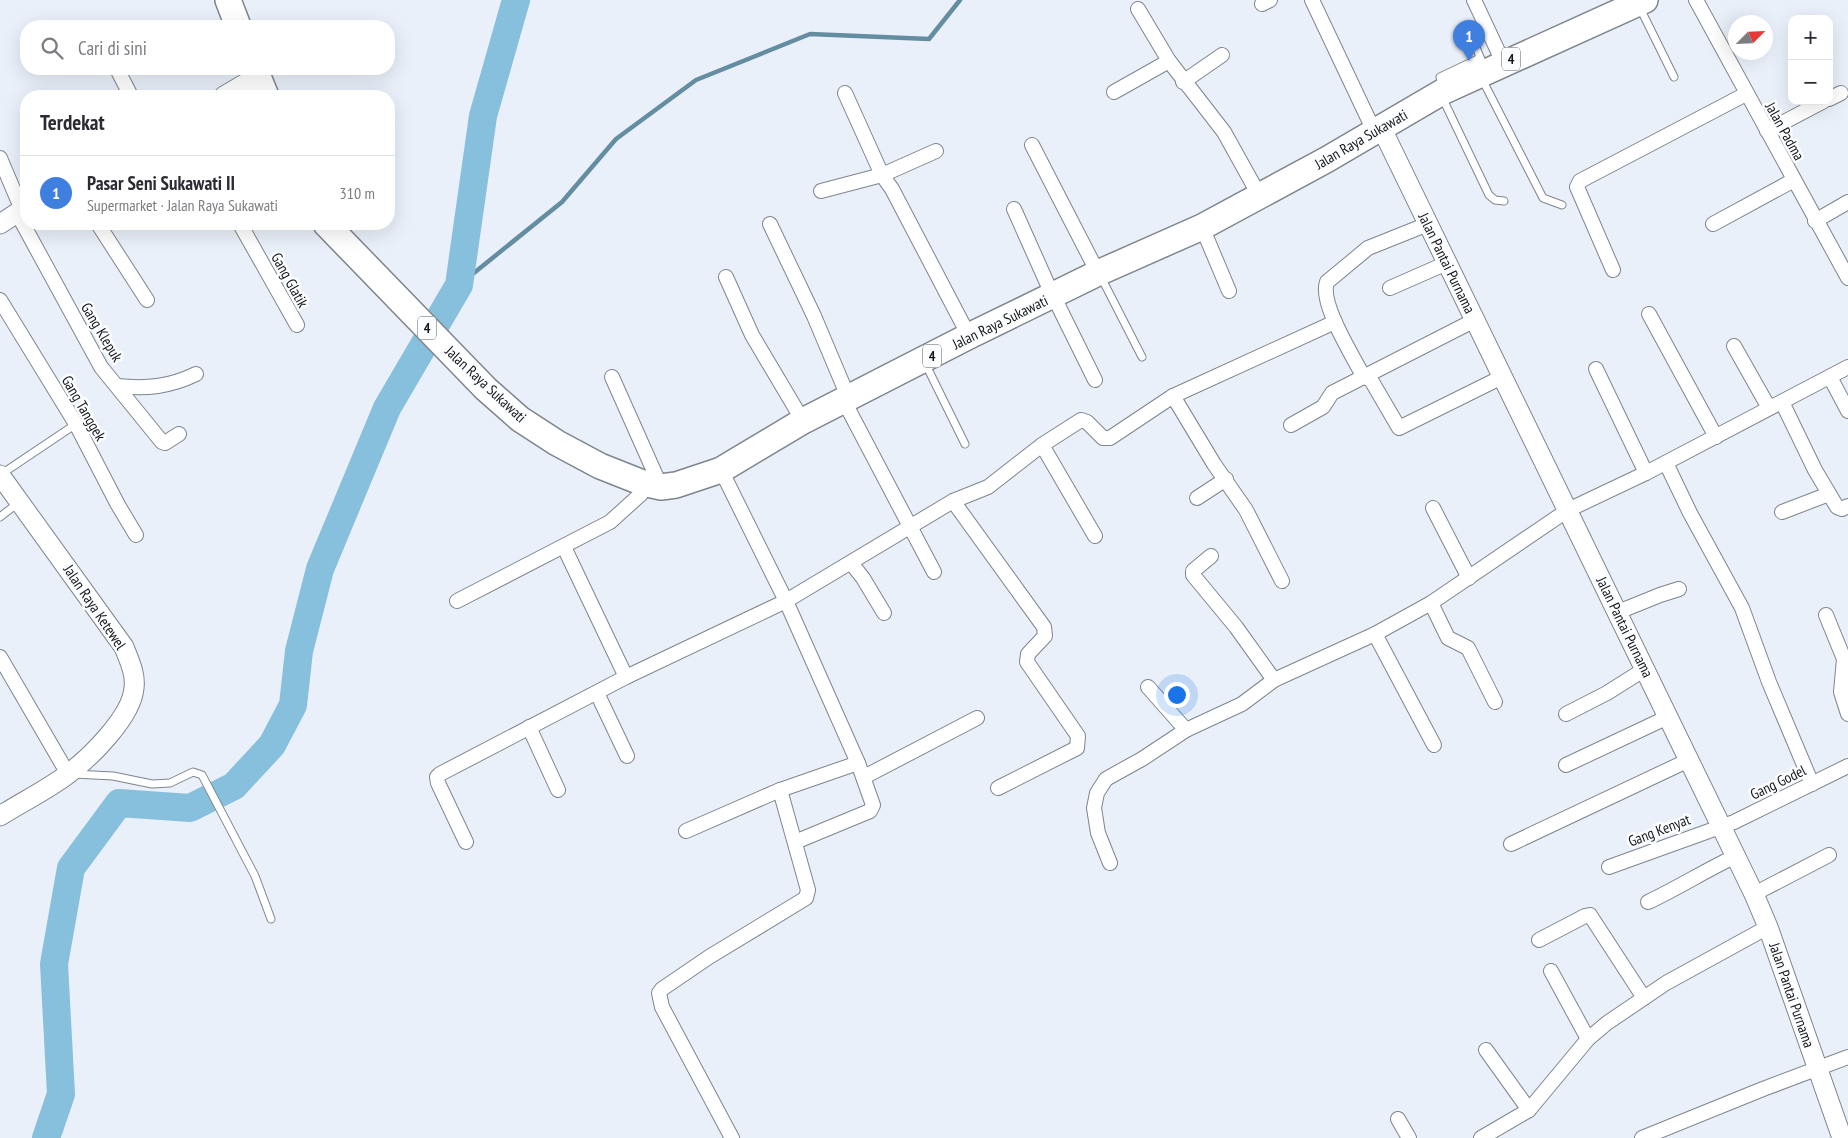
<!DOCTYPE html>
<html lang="id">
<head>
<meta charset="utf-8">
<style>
	:root { --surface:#fff; --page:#f2f2f3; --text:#2b2b33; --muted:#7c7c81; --line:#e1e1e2; --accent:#b45309 }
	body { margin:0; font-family:"PT Sans Narrow",sans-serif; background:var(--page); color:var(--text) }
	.controls { position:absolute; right:15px; top:15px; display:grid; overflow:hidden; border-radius:10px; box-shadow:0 5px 20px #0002 }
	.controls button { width:45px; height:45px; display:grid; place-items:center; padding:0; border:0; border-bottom:1px solid var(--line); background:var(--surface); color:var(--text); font:25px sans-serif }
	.compass { position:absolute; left:1728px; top:15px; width:45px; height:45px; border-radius:50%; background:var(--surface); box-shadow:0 5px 20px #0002; rotate:66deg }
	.you { position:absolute; left:1176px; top:694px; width:18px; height:18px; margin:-12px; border:4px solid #fff; border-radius:50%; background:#1a73e8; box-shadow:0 0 0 8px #1a73e833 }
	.badge { display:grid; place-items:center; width:32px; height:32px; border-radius:50%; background:var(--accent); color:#fff; font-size:16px; font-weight:700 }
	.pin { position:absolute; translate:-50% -41px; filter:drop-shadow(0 1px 2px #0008) }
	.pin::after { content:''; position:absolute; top:26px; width:18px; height:15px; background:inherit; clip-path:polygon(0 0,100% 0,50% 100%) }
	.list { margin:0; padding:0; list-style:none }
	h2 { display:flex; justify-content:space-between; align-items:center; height:65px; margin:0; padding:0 20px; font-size:21px }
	h2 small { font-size:16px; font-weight:400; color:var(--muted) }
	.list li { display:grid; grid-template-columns:32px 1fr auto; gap:15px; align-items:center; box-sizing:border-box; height:75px; padding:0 20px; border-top:1px solid var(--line) }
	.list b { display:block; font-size:19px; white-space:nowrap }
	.list p { margin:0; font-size:16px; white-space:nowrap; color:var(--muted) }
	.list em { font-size:16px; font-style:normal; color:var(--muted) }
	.icon { flex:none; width:28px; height:28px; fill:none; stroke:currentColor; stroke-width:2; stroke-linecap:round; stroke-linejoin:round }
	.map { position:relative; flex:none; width:1848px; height:1138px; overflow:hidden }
	.search { position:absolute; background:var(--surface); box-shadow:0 5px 20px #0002; left:20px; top:20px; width:375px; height:55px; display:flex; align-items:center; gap:12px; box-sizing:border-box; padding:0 18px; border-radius:20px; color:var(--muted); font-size:19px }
	.panel { position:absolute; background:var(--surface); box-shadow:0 5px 20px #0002; left:20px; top:90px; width:375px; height:140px; border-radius:20px }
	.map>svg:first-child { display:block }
</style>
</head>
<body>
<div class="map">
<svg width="1848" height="1138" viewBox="0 0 1848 1138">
	<rect width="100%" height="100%" fill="#e9f0f9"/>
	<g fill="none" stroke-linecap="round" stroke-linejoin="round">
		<!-- stream -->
		<polyline stroke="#648da2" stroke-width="4.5" points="459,285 562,202 616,139 696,80 810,34 929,39 960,0"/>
		<!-- river -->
		<polyline stroke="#87c0dd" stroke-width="28" points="46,1138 61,1094 54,964 71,868 119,803 190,808 234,786 272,745 293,705 299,651 320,569 387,408 459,285 483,116 516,0"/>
		<defs>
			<g id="lane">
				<polyline points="1639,6 1674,77"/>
				<polyline points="1465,35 1471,35 1482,62"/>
				<polyline points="1482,79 1543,198 1562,205"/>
				<polyline points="1442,86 1440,77 1480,58"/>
				<polyline points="1442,97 1489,195 1495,200 1504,201"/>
				<polyline points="1101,277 1142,357"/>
				<polyline points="925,363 965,444"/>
				<polyline points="0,475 76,424"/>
				<polyline points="0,517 18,503"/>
				<polyline points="74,774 113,776 152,784 170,783 193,772 202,775 255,876 271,919"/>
			</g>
			<g id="street">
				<polyline points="1312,0 1374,131"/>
				<polyline points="1474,0 1503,62"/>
				<polyline points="1696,0 1848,278"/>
				<polyline points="1262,4 1270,0"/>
				<polyline points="1138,9 1169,61 1224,132 1259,195"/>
				<polyline points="117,69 131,96"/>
				<polyline points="1183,82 1222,55"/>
				<polyline points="1114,92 1169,61"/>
				<polyline points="845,93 882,175 892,189 969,336"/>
				<polyline points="1829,99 1841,93"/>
				<polyline points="1767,131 1824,101"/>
				<polyline points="1032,145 1098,273"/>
				<polyline points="0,158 22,210"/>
				<polyline points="821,191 882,175 936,151"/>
				<polyline points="1014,209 1047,283 1095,380"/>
				<polyline points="17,213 101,367 162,442 165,443 179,434"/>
				<polyline points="1815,221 1848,202"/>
				<polyline points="98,224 147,300"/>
				<polyline points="240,224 297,325"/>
				<polyline points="770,224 814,316 849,399"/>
				<path d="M1428 224 1368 248 1327 282C1319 303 1353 356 1363 376L1371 380 1399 428 1502 377"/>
				<polyline points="1713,224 1794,180"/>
				<polyline points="1202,227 1229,291"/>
				<polyline points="1613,270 1577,187 1580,181 1746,94"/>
				<polyline points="726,277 752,335 803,421"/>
				<polyline points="1390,288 1447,263"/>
				<polyline points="0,300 76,424 118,505 136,535"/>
				<polyline points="1649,314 1716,437"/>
				<polyline points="1734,346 1769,408"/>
				<polyline points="1596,369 1646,473"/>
				<polyline points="612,377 661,487"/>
				<polyline points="1830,377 1848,411"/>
				<path d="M117 386C147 389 169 387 196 374"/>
				<polyline points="1173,396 1214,464 1246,510 1282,581"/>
				<polyline points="844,401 934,572"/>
				<polyline points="1782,402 1815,470 1837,507 1842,509 1848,506"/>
				<polyline points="1291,425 1323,407 1332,393 1475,320"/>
				<polyline points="1042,445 1081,420 1087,422 1103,438 1110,438 1173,396 1335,322"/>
				<polyline points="1666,463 1690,513 1742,608 1769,682 1812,784"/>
				<polyline points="1197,498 1226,479"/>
				<polyline points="953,501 1044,627 1045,636 1028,654 1027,662 1078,736 1077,748 998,788"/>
				<polyline points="1433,508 1469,578"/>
				<polyline points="1782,512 1829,494"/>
				<polyline points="564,547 626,677"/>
				<polyline points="1211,556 1193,571 1193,575 1236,627 1274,680"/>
				<polyline points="851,563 863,578 884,613"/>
				<polyline points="457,601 610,522 641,494 643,483"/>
				<polyline points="1431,603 1448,638 1468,648 1495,702"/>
				<polyline points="1618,612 1660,595 1679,589"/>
				<polyline points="1826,615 1844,659 1841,692 1848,714"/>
				<polyline points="1375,634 1434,745"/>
				<polyline points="0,657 68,774"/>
				<polyline points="1148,687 1186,730"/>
				<polyline points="597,693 627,756"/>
				<polyline points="1566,714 1607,693 1645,669"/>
				<polyline points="529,727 558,790"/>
				<polyline points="1566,765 1668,717"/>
				<polyline points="864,777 977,718"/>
				<polyline points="686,831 780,790 858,763"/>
				<polyline points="466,842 438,783 437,777 440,774 626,677 786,601 721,470"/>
				<polyline points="795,842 870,811 873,805 858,763 786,601 953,501 988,487 1042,445 1095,536"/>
				<polyline points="1511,844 1689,760"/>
				<polyline points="1110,863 1098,833 1094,808 1097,793 1106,779 1142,759 1186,730 1242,704 1274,680 1375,634 1431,603 1568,510 1646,473 1848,367"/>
				<polyline points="1609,867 1734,822 1848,766"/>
				<polyline points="1754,894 1829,855"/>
				<path d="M1648 902C1678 888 1706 870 1736 856"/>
				<polyline points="1539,940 1585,916 1590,915 1644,998"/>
				<polyline points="1551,971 1588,1039"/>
				<polyline points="1486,1050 1529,1110 1588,1039 1607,1023 1666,983 1768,927"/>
				<polyline points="1398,1119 1409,1138"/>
				<polyline points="732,1138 662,1007 659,993 662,989 709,957 806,898 808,890 780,790"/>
				<polyline points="1481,1138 1529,1110"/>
				<polyline points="1642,1138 1763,1089 1848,1057"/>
			</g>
			<g id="secondary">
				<polyline points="224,96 258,76"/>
				<polyline points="1381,127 1754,894 1768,927 1842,1138"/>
				<polyline points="0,224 26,207"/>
				<path d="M0 475 124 647C129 660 136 674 134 688 132 716 91 757 68 774 47 790 22 802 0 816"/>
			</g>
			<g id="highway">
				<polyline points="228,0 238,26"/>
				<polyline points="255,69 266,96"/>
				<polyline points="326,224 486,389 520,419 557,443 600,466 643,483 661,487 676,485 721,470 803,421 969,336 1098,273 1202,227 1326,160 1444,91 1645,0"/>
			</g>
		</defs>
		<!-- lane casing -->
		<use href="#lane" stroke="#7e858d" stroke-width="9"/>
		<!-- street casing -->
		<use href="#street" stroke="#7e858d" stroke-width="16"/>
		<!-- secondary casing -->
		<use href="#secondary" stroke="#7e858d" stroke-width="21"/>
		<!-- highway casing -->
		<use href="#highway" stroke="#7e858d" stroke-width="28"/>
		<!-- lane -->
		<use href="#lane" stroke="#fff" stroke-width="7"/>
		<!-- street -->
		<use href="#street" stroke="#fff" stroke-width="14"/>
		<!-- secondary -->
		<use href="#secondary" stroke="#fff" stroke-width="19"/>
		<!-- highway -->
		<use href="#highway" stroke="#fff" stroke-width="25"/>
	</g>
	<g text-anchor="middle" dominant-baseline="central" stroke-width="5" stroke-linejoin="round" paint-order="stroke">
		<!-- shield labels -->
		<g fill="#fbfdff" stroke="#595b5e" stroke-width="1">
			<rect x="1502" y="47.5" width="18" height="23" rx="4"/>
			<rect x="418" y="316.5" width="18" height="23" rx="4"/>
			<rect x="923" y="344.5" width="18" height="23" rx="4"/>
		</g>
		<g font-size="14" font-weight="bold" fill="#141619">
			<text x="1511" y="59">4</text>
			<text x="427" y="328">4</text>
			<text x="932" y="356">4</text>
		</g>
		<!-- street labels -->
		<g font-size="15" fill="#141619" stroke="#fbfdff">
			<text transform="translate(1785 131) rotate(61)">Jalan Padma</text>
			<text transform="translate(1361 139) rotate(-30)">Jalan Raya Sukawati</text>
			<text transform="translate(1447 263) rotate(64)">Jalan Pantai Purnama</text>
			<text transform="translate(290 280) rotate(61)">Gang Glatik</text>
			<text transform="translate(1000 322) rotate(-26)">Jalan Raya Sukawati</text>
			<text transform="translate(102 332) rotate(59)">Gang Klepuk</text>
			<text transform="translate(486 384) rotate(43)">Jalan Raya Sukawati</text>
			<text transform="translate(84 408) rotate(60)">Gang Tanggek</text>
			<text transform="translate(95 607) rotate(56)">Jalan Raya Ketewel</text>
			<text transform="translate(1625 627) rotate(64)">Jalan Pantai Purnama</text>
			<text transform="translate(1778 782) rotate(-26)">Gang Godel</text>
			<text transform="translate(1659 830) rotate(-21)">Gang Kenyat</text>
			<text transform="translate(1792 995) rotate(71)">Jalan Pantai Purnama</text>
		</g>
	</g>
</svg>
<div class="controls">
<button>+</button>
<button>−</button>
</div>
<svg class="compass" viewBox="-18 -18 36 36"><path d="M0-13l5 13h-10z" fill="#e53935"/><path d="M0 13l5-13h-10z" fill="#7c7c81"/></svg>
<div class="you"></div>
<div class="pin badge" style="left:1469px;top:61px;background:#3f7fe0">1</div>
<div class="search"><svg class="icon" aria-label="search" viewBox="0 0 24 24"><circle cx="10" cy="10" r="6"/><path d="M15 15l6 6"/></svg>Cari di sini</div>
<section class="panel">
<h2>Terdekat<small></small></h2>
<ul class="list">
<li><span class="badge" style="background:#3f7fe0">1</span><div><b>Pasar Seni Sukawati II</b><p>Supermarket · Jalan Raya Sukawati</p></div><em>310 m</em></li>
</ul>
</section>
</div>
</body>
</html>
